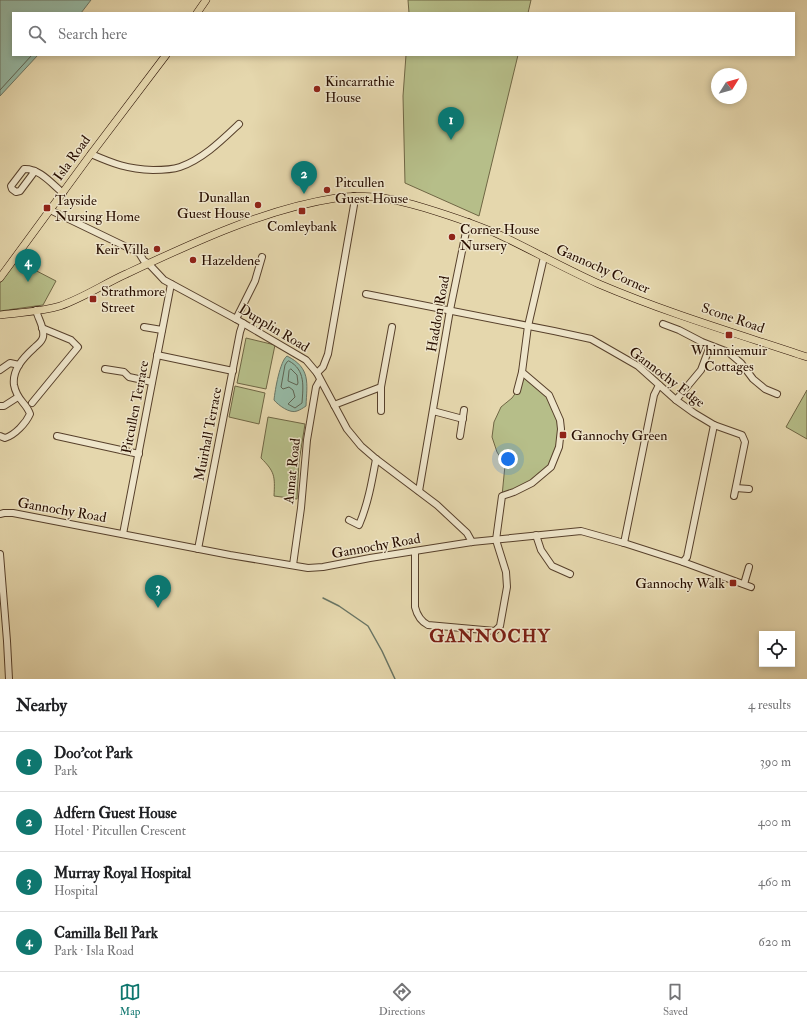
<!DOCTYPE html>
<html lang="en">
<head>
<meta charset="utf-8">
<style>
	:root { --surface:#fff; --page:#f6f6f6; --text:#202124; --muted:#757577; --line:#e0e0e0; --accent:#0f766e }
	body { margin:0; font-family:"IM FELL Double Pica",serif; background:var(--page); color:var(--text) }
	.controls { position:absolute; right:12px; bottom:12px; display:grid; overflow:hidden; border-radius:0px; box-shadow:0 2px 6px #0003 }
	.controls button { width:36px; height:36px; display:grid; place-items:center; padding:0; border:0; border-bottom:1px solid var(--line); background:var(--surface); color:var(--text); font:20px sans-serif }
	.compass { position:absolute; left:711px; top:68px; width:36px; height:36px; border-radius:50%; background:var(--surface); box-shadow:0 2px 6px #0003; rotate:53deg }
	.you { position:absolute; left:508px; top:459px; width:14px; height:14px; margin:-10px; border:3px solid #fff; border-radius:50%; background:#1a73e8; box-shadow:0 0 0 6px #1a73e833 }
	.badge { display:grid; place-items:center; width:26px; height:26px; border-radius:50%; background:var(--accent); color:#fff; font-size:13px; font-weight:700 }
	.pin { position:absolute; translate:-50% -33px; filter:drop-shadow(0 1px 2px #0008) }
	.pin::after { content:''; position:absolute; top:21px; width:14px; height:12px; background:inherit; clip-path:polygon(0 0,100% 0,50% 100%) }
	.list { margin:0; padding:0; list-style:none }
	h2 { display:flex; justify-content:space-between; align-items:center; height:52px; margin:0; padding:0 16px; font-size:17px }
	h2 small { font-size:13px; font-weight:400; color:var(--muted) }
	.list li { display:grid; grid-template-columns:26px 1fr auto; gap:12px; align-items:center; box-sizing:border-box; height:60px; padding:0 16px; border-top:1px solid var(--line) }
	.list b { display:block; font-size:15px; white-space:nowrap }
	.list p { margin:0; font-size:13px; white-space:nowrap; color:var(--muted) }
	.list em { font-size:13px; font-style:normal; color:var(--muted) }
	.icon { flex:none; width:22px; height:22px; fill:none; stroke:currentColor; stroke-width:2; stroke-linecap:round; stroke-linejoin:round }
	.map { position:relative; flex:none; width:807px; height:679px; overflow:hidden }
	.search { position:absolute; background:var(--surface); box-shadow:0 2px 6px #0003; left:12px; right:12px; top:12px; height:44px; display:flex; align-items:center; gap:10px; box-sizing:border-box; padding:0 14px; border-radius:0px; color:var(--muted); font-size:15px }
	.sheet { height:292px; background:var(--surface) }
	nav { display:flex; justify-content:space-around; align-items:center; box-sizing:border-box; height:56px; border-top:1px solid var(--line); background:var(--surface); font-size:11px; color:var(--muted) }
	nav a { display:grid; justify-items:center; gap:2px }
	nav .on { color:var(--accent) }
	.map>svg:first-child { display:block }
</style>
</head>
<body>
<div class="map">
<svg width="807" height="679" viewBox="0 0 807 679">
	<rect width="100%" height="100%" fill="#e5d7ad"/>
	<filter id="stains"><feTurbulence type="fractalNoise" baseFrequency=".005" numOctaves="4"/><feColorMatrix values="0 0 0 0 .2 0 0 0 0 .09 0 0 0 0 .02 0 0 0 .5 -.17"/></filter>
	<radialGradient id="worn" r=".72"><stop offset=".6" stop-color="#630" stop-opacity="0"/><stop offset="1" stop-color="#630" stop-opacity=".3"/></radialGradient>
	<!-- green -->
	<g fill="#b6be89" stroke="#6f6644">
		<polygon points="408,0 531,0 528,13 409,13"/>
		<polygon points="406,55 518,55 479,216 405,183 403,96"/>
		<polygon points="21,254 29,267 56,281 43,305 0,311 0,283"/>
		<polygon points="246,338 275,345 266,389 237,383"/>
		<polygon points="522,372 549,395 561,429 551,467 532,483 502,496 505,465 497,452 492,437 494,422 501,407 512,398 517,391"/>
		<polygon points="235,386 265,393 259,424 229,417"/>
		<polygon points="807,390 807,439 786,427"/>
		<path d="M268 417 305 424 299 462 297 499 274 496C275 476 275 472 261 458Z"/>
	</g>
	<!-- water -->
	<g fill="#96baa6" stroke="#6a7564">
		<polygon points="0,0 91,0 81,13 13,13 13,55 38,55 0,96"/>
		<path d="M287 356C311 368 307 383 306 406 303 408 300 410 297 411 290 414 278 405 274 400 275 390 280 361 287 356Z"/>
	</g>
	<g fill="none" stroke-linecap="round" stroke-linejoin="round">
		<!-- shore -->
		<g stroke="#5f6453" stroke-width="1">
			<polyline points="0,90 32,55"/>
			<path d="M289 361C306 370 303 387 302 403L295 408 288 404 295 397 293 390 289 387 283 389 281 387 285 365 287 362Z"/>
			<polygon points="291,369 297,375 298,383 297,385 288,381 289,371"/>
		</g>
		<!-- stream -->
		<polyline stroke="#6a7564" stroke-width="1.5" points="323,598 339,606 368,626 382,651 395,679"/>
		<defs>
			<g id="minor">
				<path d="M91 154C114 164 127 169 153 170 162 170 171 170 180 167 203 159 222 140 239 124"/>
				<path d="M35 171 20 191 16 192 12 189 11 186 24 169C39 168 52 184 63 193"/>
				<polyline points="50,210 139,253 144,261 148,263 164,280 236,319 306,360 317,373 347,429 361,446 376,459 437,505 467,533 472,542"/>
				<polyline points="366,294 554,331 591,339 638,366 676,400 694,413 714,425 742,435 745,442 734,496"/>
				<polyline points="236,319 255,281 262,257"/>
				<polyline points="663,324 679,330 702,342 728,352 741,363 753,379 765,389 777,394"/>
				<polyline points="144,327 162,330"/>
				<polyline points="157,355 233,371"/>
				<polyline points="105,369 124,372 129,377 152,382"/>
				<polyline points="0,370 10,363 19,365"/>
				<polyline points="317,373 323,367 328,354 354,205 354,196"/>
				<polyline points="517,391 522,372"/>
				<polyline points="676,400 701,370 710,346"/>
				<polyline points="32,403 78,347 71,340 42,328"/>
				<polyline points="334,405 381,387 392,327"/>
				<polyline points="0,406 4,406 18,397"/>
				<polyline points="381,411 381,387"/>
				<polyline points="433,411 463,419"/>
				<path d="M0 436 5 438C15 435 26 423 30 414 26 402 17 401 14 385 12 370 23 358 34 348 37 345 42 342 43 337 45 328 38 319 36 310"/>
				<polyline points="57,436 139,454"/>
				<polyline points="460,436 464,410"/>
				<polyline points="736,488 749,489"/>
				<polyline points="419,491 450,310 468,222"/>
				<polyline points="0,514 4,513 13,513 230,555 308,568 323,567 370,558 472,542 581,531 624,543 683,562 751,587"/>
				<path d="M349 520 359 525C368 504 372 481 376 459"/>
				<polyline points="123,534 171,284"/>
				<polyline points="536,535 541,550 552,566 570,574"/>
				<polyline points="624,543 654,395 659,385"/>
				<polyline points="198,549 240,332 243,323"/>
				<path d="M415 551V607C417 615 420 621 428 625L495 631 500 626 507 587 506 572 496 540 502 496 514 492 532 483 551 467 559 447 561 429 560 420 549 395 522 372 528 326 544 257"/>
				<polyline points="0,554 7,641 9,679"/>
				<polyline points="683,562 687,557 714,425"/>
				<polyline points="293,565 301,508 307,440 316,387 320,380"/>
				<polyline points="744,584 749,567"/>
			</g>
			<g id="major">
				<polyline points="197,13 206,0"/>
				<polyline points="0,278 91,154 166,55"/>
				<path d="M0 315C20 312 41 312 60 306 83 298 104 284 126 274 192 243 264 209 336 198 368 193 395 199 425 208 451 216 478 225 502 236 535 252 566 269 599 284 667 313 738 334 807 357"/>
			</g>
		</defs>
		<!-- minor casing -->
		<use href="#minor" stroke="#57402b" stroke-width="8"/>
		<!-- major casing -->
		<use href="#major" stroke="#280e00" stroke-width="8"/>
		<!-- minor -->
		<use href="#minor" stroke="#eee5ca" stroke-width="6"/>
		<!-- major -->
		<use href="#major" stroke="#e5d7ad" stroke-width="7"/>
	</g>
	<!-- markers -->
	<g fill="#8f2418" stroke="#eee5ca" stroke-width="1.5">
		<circle cx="317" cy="89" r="4"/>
		<circle cx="327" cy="190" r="4"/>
		<circle cx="258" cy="205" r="4"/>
		<rect x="43" y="204" width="8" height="8" rx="2"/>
		<rect x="298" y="207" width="8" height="8" rx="2"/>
		<circle cx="452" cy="237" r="4"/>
		<circle cx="157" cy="249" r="4"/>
		<circle cx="193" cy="260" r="4"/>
		<rect x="89" y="295" width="8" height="8" rx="2"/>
		<rect x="725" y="331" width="8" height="8" rx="2"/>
		<rect x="559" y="431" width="8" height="8" rx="2"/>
		<rect x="729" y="579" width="8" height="8" rx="2"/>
	</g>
	<g text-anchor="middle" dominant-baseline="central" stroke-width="3" stroke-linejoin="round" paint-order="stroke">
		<!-- poi labels -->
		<g font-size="14" fill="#280e00" stroke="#eee5ca" text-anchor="start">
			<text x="325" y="81">Kincarrathie<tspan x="325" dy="16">House</tspan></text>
			<text x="335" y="182">Pitcullen<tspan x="335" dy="16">Guest House</tspan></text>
			<text x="250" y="197" text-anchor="end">Dunallan<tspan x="250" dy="16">Guest House</tspan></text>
			<text x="55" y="200">Tayside<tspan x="55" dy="16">Nursing Home</tspan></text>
			<text x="302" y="226" text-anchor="middle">Comleybank</text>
			<text x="460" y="229">Corner House<tspan x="460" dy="16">Nursery</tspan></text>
			<text x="149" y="249" text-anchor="end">Keir Villa</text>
			<text x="201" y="260">Hazeldene</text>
			<text x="101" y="291">Strathmore<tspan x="101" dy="16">Street</tspan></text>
			<text x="729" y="350" text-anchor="middle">Whinniemuir<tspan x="729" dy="16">Cottages</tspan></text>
			<text x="571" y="435">Gannochy Green</text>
			<text x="725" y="583" text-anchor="end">Gannochy Walk</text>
		</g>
		<!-- street labels -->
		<g font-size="14" fill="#280e00" stroke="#eee5ca">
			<text transform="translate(72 158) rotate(-54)">Isla Road</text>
			<text transform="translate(603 269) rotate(24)">Gannochy Corner</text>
			<text transform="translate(438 314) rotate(-80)">Haddon Road</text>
			<text transform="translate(733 318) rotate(19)">Scone Road</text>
			<text transform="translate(274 328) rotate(31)">Dupplin Road</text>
			<text transform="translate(667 377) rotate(37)">Gannochy Edge</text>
			<text transform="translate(135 407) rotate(-79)">Pitcullen Terrace</text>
			<text transform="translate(208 434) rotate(-79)">Muirhall Terrace</text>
			<text transform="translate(292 471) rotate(-84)">Annat Road</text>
			<text transform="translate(62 510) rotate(10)">Gannochy Road</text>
			<text transform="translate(376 546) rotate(-10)">Gannochy Road</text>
		</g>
		<!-- district labels -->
		<g font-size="18" font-weight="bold" letter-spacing="1" fill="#7a1f14" stroke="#eee5ca">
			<text x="490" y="636">GANNOCHY</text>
		</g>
	</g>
	<rect width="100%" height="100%" filter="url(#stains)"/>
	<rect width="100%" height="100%" fill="url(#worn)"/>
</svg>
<div class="controls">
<button><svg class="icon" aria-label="locate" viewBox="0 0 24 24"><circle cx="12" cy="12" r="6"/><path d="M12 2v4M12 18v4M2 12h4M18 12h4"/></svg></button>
</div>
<svg class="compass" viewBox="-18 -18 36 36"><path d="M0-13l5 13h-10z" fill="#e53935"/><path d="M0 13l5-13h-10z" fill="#757577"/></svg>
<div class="you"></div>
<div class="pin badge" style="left:451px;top:140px">1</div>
<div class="pin badge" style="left:304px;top:194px">2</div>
<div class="pin badge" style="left:158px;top:608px">3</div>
<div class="pin badge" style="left:28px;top:282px">4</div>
<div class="search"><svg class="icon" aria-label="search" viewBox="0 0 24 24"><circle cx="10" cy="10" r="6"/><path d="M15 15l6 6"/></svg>Search here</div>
</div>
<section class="sheet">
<h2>Nearby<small>4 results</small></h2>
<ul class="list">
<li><span class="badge">1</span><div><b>Doo'cot Park</b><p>Park</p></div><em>390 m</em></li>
<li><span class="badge">2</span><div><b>Adfern Guest House</b><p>Hotel · Pitcullen Crescent</p></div><em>400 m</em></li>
<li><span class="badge">3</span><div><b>Murray Royal Hospital</b><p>Hospital</p></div><em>460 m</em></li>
<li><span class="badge">4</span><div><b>Camilla Bell Park</b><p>Park · Isla Road</p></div><em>620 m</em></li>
</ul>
</section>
<nav>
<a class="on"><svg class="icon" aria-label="map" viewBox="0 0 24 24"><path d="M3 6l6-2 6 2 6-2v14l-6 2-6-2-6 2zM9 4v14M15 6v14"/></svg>Map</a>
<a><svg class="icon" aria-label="directions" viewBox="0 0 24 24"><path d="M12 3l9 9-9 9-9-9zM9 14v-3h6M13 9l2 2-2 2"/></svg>Directions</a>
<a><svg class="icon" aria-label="saved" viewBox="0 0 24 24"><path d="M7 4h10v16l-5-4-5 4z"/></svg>Saved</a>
</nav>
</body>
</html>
